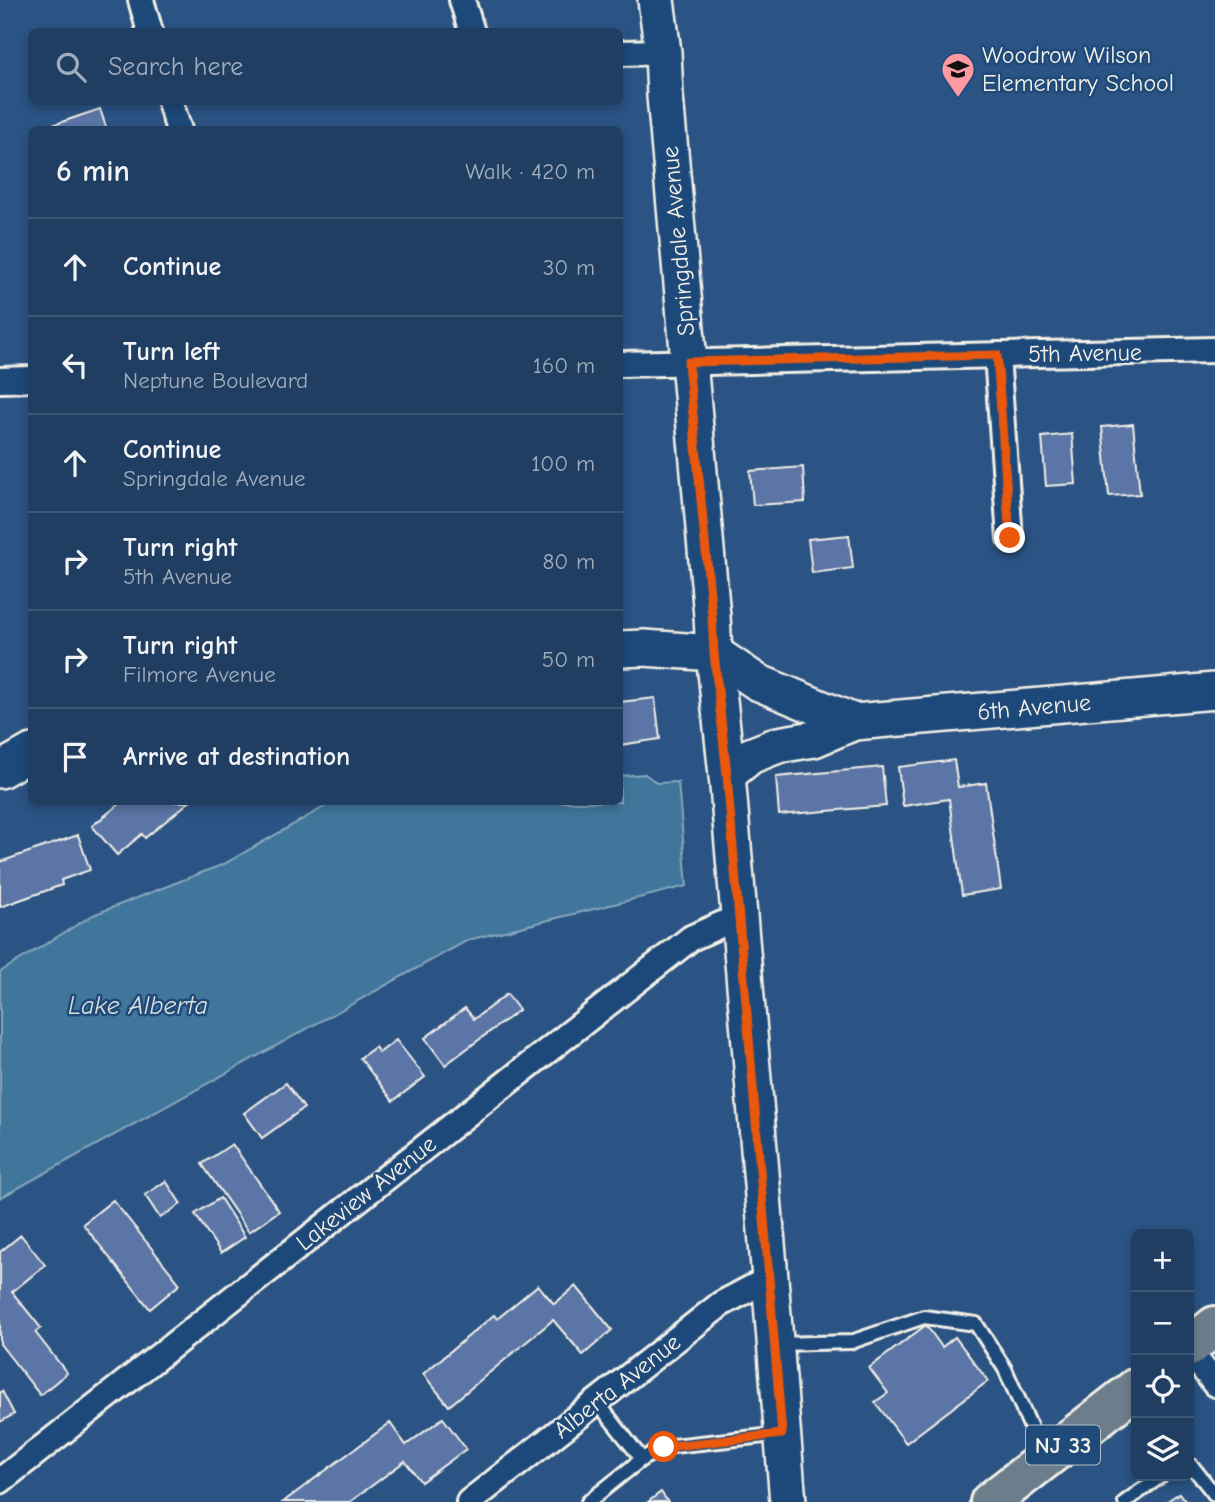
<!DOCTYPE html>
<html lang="en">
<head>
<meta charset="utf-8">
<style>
	:root { --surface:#203e62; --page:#284568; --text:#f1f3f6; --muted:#a2aebe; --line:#3d5777 }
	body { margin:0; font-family:"Comic Neue",sans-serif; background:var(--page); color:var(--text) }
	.controls { position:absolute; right:21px; bottom:21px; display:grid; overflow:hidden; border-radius:10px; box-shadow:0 4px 10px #0003 }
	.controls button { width:63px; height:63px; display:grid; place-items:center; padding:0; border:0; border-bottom:2px solid var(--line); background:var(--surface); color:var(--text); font:35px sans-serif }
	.stop { position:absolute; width:21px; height:21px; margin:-16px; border:5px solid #ea580c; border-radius:50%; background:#fff }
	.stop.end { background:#ea580c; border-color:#fff; box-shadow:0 2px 7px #0008 }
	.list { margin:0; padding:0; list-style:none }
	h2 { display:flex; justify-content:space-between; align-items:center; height:91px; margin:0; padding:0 28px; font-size:30px }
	h2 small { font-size:23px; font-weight:400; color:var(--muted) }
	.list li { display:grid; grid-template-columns:46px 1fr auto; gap:21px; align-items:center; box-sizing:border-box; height:98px; padding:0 28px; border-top:2px solid var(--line) }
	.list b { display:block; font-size:26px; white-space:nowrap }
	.list p { margin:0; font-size:23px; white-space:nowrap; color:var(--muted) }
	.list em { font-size:23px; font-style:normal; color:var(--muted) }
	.icon { flex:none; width:38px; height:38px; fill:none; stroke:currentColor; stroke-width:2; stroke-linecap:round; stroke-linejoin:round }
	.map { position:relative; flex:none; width:1215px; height:1502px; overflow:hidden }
	.search { position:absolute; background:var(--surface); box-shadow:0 4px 10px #0003; left:28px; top:28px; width:595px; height:77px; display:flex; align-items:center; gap:18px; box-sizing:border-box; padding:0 24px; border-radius:10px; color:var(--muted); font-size:26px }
	.panel { position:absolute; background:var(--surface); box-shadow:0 4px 10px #0003; left:28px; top:126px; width:595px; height:679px; border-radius:10px }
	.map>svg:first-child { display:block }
</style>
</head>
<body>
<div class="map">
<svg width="1215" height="1502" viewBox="0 0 1215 1502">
	<rect width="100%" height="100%" fill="#2b5383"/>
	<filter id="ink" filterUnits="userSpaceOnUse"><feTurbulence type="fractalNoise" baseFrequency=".0143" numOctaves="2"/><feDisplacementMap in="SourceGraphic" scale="14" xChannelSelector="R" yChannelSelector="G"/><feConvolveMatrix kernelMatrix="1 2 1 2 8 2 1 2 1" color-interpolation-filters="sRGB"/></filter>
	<g filter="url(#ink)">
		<!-- water -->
		<polygon fill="#3f769c" stroke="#87a7ba" stroke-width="2" points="645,774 657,783 678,782 687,886 468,940 0,1198 0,972 93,915 224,864 333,802 620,802 620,776"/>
		<!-- building -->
		<g fill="#5a75a6" stroke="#f4f1e8" stroke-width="2">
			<polygon points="100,109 107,130 48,130 47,127"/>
			<polygon points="1133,424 1140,494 1109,496 1102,427"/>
			<polygon points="1072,434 1076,484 1046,486 1042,437"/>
			<polygon points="803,467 805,502 753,505 750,471"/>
			<polygon points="849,535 853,568 812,573 808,539"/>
			<polygon points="655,698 660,739 620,745 620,702"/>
			<polygon points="954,760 958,787 986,783 1001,889 962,895 949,799 903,806 898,767"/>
			<polygon points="882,767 886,806 779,815 776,777"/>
			<polygon points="122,802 189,802 145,838 142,834 117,855 92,826"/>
			<polygon points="78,835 90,870 61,880 62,885 0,907 0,862"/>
			<polygon points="507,994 519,1010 445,1065 425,1038 465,1008 474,1019"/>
			<polygon points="396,1040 425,1077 393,1101 360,1058 375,1047 379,1053"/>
			<polygon points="286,1083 304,1108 262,1138 244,1113"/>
			<polygon points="232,1144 279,1211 249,1232 202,1164"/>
			<polygon points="166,1181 181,1204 160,1218 145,1195"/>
			<polygon points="220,1198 245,1237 221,1253 195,1214"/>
			<polygon points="113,1200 180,1284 150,1309 83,1224"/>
			<polygon points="21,1235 45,1265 12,1292 41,1328 35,1332 67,1373 40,1395 0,1344 0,1252"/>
			<polygon points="538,1285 554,1304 576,1286 612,1330 583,1355 553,1320 449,1406 423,1374 494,1315 497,1319"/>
			<polygon points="926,1325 942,1347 955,1337 988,1381 906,1443 875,1402 888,1393 869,1368"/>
			<polygon points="2,1391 14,1414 0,1422 0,1392"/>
			<polygon points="443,1418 466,1449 421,1482 405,1461 350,1502 283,1502 390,1423 406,1445"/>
			<polygon points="661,1492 668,1502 648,1502"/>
			<polygon points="1179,1493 1186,1502 1166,1502"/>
		</g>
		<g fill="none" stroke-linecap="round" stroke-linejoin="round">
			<defs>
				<g id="lane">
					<polyline points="779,1344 851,1342 924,1317 976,1324 1005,1369 1043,1455"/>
					<polyline points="597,1402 642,1459"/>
					<polyline points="1189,1467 1192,1466 1215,1495"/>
					<polyline points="588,1502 642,1459 664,1447 782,1434"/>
					<polyline points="1125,1502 1161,1476"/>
				</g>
				<g id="street">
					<polyline points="141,0 150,32"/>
					<polyline points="462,0 472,32"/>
					<polyline points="620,53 663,52"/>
					<polyline points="170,102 179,130"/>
					<polyline points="997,355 1010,538"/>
					<polyline points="620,364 1215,350"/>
					<polyline points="0,380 32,379"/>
					<polyline points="1189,1350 1215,1384"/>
					<polyline points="0,1481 691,938 738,917"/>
					<polyline points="469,1502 721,1304 770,1278"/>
				</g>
				<g id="secondary">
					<polyline points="656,0 663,52 665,96 712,616 714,653 727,775 770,1278 788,1502"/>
					<polyline points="620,649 644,648 714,653 757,682 854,722"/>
					<polyline points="0,770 32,752"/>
					<polyline points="727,775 750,756 778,745 814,739 854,722 1215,691"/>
				</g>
				<g id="highway">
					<polyline points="1189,1347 1215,1326"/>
					<polyline points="990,1502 1136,1388"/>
				</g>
			</defs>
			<!-- lane casing -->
			<use href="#lane" stroke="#f4f1e8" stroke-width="18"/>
			<!-- street casing -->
			<use href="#street" stroke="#f4f1e8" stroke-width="30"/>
			<!-- secondary casing -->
			<use href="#secondary" stroke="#f4f1e8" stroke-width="40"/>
			<!-- highway casing -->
			<use href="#highway" stroke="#f4f1e8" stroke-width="44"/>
			<!-- lane -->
			<use href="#lane" stroke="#1f4a7a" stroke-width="12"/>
			<!-- street -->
			<use href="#street" stroke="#1f4a7a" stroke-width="24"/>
			<!-- secondary -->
			<use href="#secondary" stroke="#1f4a7a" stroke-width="35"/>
			<!-- highway -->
			<use href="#highway" stroke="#6c7d8c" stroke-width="38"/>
		</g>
	</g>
	<g fill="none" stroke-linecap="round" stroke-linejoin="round" filter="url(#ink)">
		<!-- route -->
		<polyline stroke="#ea580c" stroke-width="9" points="664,1447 782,1434 727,775 714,653 712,616 688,362 997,355 1010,538"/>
	</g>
	<!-- icons -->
	<defs>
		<symbol id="school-pin" viewBox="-11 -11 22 30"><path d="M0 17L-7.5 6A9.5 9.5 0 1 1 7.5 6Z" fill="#ff9aa2" stroke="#1f4a7a"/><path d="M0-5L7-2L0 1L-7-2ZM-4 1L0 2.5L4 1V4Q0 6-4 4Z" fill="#111"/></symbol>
	</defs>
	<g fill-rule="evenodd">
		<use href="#school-pin" x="939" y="50" width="38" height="52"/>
	</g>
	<g text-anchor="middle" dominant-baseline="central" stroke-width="5" stroke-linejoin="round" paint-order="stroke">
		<!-- shield labels -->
		<rect fill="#1f4a7a" stroke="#b4bfc7" stroke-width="2" x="1026" y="1425.5" width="74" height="39" rx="5"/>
		<g font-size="23" font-weight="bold" fill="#f4f1e8">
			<text x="1063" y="1445">NJ 33</text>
		</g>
		<!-- poi labels -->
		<g font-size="24" fill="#f4f1e8" stroke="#1f4a7a" text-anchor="start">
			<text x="982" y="55">Woodrow Wilson<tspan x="982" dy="28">Elementary School</tspan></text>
		</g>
		<!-- street labels -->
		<g font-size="24" fill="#f4f1e8" stroke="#1f4a7a">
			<text transform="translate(678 241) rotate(-95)">Springdale Avenue</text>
			<text transform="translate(1085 353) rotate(-1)">5th Avenue</text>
			<text transform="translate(1034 707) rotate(-5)">6th Avenue</text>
			<text transform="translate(366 1193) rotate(-38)">Lakeview Avenue</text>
			<text transform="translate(617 1386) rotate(-38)">Alberta Avenue</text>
		</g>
		<!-- water labels -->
		<g font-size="26" font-style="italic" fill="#d9dfdd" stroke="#1f4a7a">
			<text x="138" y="1006">Lake Alberta</text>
		</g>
	</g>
</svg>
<div class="controls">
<button>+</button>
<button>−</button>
<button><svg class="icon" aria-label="locate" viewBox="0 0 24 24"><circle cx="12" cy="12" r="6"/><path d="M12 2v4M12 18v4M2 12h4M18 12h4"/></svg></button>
<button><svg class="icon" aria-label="layers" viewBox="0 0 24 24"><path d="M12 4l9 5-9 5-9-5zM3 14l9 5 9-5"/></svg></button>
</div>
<div class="stop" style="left:664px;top:1447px"></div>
<div class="stop end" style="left:1010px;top:538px"></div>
<div class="search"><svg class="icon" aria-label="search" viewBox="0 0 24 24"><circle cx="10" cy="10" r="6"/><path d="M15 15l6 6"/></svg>Search here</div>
<section class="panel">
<h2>6 min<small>Walk · 420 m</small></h2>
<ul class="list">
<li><svg class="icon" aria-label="ahead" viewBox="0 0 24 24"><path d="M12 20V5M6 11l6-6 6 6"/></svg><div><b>Continue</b></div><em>30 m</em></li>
<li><svg class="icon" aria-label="left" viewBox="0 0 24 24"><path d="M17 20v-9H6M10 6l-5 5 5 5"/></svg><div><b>Turn left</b><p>Neptune Boulevard</p></div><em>160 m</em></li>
<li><svg class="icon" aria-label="ahead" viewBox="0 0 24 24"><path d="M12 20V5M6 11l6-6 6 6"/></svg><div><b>Continue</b><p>Springdale Avenue</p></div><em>100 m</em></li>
<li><svg class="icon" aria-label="right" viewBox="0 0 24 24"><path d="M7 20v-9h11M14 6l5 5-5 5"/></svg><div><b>Turn right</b><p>5th Avenue</p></div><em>80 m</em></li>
<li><svg class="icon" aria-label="right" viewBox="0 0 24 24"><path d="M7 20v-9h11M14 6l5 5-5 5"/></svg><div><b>Turn right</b><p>Filmore Avenue</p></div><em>50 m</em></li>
<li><svg class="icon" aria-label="arrive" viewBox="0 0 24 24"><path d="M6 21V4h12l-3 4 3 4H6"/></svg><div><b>Arrive at destination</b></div></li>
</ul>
</section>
</div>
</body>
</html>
